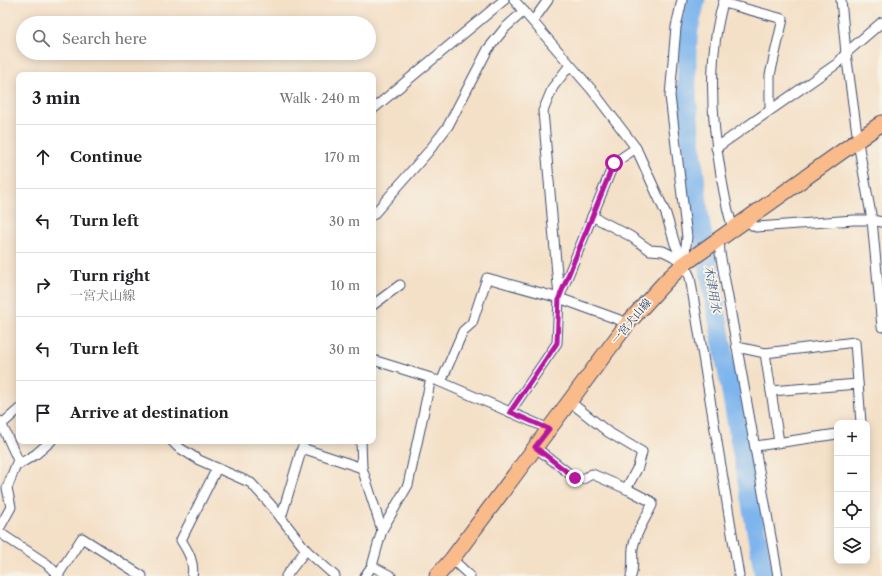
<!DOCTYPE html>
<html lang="en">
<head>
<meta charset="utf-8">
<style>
	:root { --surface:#fff; --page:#f6f6f6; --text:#202124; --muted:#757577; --line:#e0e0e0 }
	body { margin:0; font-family:"Libre Caslon Text","Noto Serif JP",serif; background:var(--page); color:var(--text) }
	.controls { position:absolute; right:12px; bottom:12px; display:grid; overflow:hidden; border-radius:8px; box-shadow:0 2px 10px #0003 }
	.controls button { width:36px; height:36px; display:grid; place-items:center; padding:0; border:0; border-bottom:1px solid var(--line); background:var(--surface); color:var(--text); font:20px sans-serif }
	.stop { position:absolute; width:12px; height:12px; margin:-9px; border:3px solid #b5179e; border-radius:50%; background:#fff }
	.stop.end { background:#b5179e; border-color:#fff; box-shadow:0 1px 4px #0008 }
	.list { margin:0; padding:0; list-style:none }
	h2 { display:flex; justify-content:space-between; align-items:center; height:52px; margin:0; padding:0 16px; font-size:17px }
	h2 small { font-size:13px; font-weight:400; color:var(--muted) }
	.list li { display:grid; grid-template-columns:26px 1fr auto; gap:12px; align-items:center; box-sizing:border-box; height:64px; padding:0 16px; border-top:1px solid var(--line) }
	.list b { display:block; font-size:15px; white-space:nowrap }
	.list p { margin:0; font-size:13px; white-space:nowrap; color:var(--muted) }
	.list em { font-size:13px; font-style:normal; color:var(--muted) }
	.icon { flex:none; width:22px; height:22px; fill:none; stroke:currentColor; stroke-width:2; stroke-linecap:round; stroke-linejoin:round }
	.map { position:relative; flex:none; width:882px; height:576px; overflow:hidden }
	.search { position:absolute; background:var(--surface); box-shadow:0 2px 10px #0003; left:16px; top:16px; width:360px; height:44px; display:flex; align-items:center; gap:10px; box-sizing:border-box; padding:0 14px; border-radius:22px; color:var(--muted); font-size:15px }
	.panel { position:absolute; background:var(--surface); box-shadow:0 2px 10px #0003; left:16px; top:72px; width:360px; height:372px; border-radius:8px }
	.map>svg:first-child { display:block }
</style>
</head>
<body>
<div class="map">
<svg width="882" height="576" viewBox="0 0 882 576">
	<rect width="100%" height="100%" fill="#f7f3e8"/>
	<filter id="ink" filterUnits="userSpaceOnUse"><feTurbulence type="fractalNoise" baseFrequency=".025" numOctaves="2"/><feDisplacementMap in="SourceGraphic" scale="8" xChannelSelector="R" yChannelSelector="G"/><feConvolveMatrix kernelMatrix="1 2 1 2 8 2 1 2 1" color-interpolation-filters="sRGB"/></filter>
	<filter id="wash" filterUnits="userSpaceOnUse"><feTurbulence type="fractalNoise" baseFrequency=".012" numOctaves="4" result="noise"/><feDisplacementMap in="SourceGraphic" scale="16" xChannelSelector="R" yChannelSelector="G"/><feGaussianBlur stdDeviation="0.9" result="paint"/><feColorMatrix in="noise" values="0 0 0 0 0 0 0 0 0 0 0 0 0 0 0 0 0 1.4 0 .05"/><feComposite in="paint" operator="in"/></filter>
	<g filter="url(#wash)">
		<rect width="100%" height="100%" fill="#f4e0c7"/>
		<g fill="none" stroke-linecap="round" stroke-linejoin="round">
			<!-- river -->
			<polyline stroke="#7eb5ed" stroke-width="19" points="696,0 689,29 687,53 687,89 690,130 700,220 764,576"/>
		</g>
	</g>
	<g filter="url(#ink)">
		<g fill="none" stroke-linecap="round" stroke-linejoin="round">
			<defs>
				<g id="minor">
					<polyline points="514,0 592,90 636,148 666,214 675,244 690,277 739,576"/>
					<polyline points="682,0 676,27 670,96 687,237 684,262"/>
					<path d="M724 0C707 56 711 118 721 175 724 193 727 211 733 228"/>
					<polyline points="841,0 846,53 859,148 872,220 882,327"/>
					<polyline points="724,3 783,19 770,75 770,109"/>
					<polyline points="533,21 548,0"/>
					<polyline points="373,109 504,0"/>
					<polyline points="716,148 838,63 846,53 882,22"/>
					<polyline points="373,215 428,152 448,126 488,49 505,28 524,11"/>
					<polyline points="592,216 630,236 650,250 663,251 673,256 683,263"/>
					<polyline points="747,218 752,225 756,227 854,220 872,220 882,222"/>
					<polyline points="719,238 720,253 778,576"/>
					<polyline points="559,297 543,111 553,87 570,65"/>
					<polyline points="373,305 400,285"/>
					<polyline points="737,347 765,353 779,442"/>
					<polyline points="765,353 855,342 861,423"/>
					<polyline points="436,380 549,429"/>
					<polyline points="441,382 463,331 472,323 487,278 559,298 628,323"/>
					<polyline points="771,391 858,384"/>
					<polyline points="569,401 608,432 642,452 638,467 626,489"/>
					<polyline points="510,412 557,343 559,298 614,163 636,148"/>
					<polyline points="0,421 18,460 7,488 11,507 0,527"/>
					<polyline points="2,424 19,409"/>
					<polyline points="172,441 178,447 199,460 251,483 271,505 306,550 335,576"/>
					<polyline points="361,441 362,468 382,530"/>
					<polyline points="756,446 837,434"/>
					<path d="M535 447 575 478 583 479 592 474 629 490 652 502V505C646 518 635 533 633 548 632 557 634 566 631 576"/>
					<polyline points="16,466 36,454 51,441"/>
					<polyline points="281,518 302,448 362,468"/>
					<polyline points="0,533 47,564 59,576"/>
					<polyline points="452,559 470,576"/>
					<polyline points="372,566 382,530 408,485 431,378 373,360"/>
					<polyline points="58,575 82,538 142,576"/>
					<path d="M192 576C195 563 188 551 181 540L217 468"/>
					<polyline points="286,576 306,550"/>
					<polyline points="365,576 372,566 391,576"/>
				</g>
				<polyline id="primary" points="437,576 452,559 628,323 666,281 684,264 882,123"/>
			</defs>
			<!-- minor casing -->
			<use href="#minor" stroke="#3c4a6e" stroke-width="11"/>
			<!-- primary casing -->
			<use href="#primary" stroke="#3c4a6e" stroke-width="17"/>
			<!-- minor -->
			<use href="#minor" stroke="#fff" stroke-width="9"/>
			<!-- primary -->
			<use href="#primary" stroke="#fabb8b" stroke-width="15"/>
		</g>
	</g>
	<g fill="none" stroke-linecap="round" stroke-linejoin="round" filter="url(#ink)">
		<!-- route -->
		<polyline stroke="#b5179e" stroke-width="5" points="575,478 535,447 549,429 510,412 557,343 559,298 614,163"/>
	</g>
	<g text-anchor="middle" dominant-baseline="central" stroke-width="3.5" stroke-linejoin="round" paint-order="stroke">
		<!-- street labels -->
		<g font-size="11" fill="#1b2f5e" stroke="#f7f3e8">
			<text transform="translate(631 321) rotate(-50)">一宮犬山線</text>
		</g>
		<!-- water labels -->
		<g font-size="12" font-style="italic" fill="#395789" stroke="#f7f3e8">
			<text transform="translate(713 289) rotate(80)">木津用水</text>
		</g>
	</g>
</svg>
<div class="controls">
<button>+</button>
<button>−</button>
<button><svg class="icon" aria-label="locate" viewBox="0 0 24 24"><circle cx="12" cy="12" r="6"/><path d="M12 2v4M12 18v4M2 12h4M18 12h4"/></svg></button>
<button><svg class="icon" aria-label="layers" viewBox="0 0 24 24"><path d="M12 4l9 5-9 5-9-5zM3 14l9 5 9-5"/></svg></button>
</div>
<div class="stop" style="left:614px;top:163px"></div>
<div class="stop end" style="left:575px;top:478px"></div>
<div class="search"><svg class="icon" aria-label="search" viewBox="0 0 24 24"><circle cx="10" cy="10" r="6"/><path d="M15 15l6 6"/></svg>Search here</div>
<section class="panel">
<h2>3 min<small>Walk · 240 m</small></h2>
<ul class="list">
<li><svg class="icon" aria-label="ahead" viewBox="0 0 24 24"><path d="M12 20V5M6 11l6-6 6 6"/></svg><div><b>Continue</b></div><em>170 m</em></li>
<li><svg class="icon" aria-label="left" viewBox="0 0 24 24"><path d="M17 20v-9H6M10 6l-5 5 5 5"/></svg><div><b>Turn left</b></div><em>30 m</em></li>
<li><svg class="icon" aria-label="right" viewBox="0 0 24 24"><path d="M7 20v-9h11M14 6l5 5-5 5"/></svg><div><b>Turn right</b><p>一宮犬山線</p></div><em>10 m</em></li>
<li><svg class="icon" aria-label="left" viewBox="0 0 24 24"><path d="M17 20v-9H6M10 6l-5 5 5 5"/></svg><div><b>Turn left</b></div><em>30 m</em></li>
<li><svg class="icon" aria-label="arrive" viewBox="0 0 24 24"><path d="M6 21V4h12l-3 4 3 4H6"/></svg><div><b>Arrive at destination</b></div></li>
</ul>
</section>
</div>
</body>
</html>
